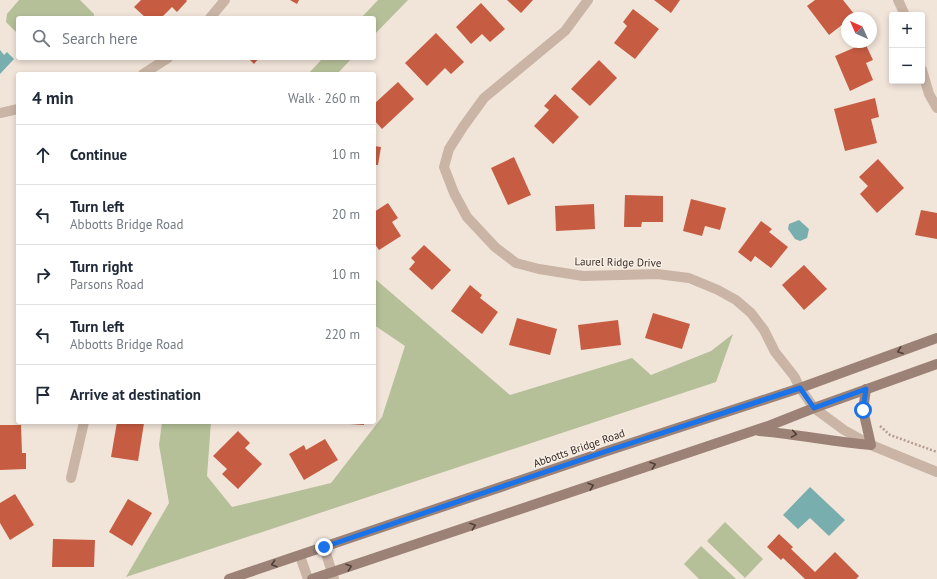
<!DOCTYPE html>
<html lang="en">
<head>
<meta charset="utf-8">
<style>
	:root { --surface:#fff; --page:#f6f6f7; --text:#1f2937; --muted:#747a83; --line:#e0e1e3 }
	body { margin:0; font-family:"PT Sans",sans-serif; background:var(--page); color:var(--text) }
	.controls { position:absolute; right:12px; top:12px; display:grid; overflow:hidden; border-radius:4px; box-shadow:0 2px 6px #0003 }
	.controls button { width:36px; height:36px; display:grid; place-items:center; padding:0; border:0; border-bottom:1px solid var(--line); background:var(--surface); color:var(--text); font:20px sans-serif }
	.compass { position:absolute; left:841px; top:12px; width:36px; height:36px; border-radius:50%; background:var(--surface); box-shadow:0 2px 6px #0003; rotate:315deg }
	.stop { position:absolute; width:12px; height:12px; margin:-9px; border:3px solid #1a73e8; border-radius:50%; background:#fff }
	.stop.end { background:#1a73e8; border-color:#fff; box-shadow:0 1px 4px #0008 }
	.list { margin:0; padding:0; list-style:none }
	h2 { display:flex; justify-content:space-between; align-items:center; height:52px; margin:0; padding:0 16px; font-size:17px }
	h2 small { font-size:13px; font-weight:400; color:var(--muted) }
	.list li { display:grid; grid-template-columns:26px 1fr auto; gap:12px; align-items:center; box-sizing:border-box; height:60px; padding:0 16px; border-top:1px solid var(--line) }
	.list b { display:block; font-size:15px; white-space:nowrap }
	.list p { margin:0; font-size:13px; white-space:nowrap; color:var(--muted) }
	.list em { font-size:13px; font-style:normal; color:var(--muted) }
	.icon { flex:none; width:22px; height:22px; fill:none; stroke:currentColor; stroke-width:2; stroke-linecap:round; stroke-linejoin:round }
	.map { position:relative; flex:none; width:937px; height:579px; overflow:hidden }
	.search { position:absolute; background:var(--surface); box-shadow:0 2px 6px #0003; left:16px; top:16px; width:360px; height:44px; display:flex; align-items:center; gap:10px; box-sizing:border-box; padding:0 14px; border-radius:4px; color:var(--muted); font-size:15px }
	.panel { position:absolute; background:var(--surface); box-shadow:0 2px 6px #0003; left:16px; top:72px; width:360px; height:352px; border-radius:4px }
	.map>svg:first-child { display:block }
</style>
</head>
<body>
<div class="map">
<svg width="937" height="579" viewBox="0 0 937 579">
	<rect width="100%" height="100%" fill="#f1e4d9"/>
	<!-- green -->
	<g fill="#b5c099">
		<polygon points="19,0 80,0 94,14 94,18 18,18 18,34 6,22 7,14"/>
		<polygon points="378,0 408,0 374,35 374,18 361,18"/>
		<polygon points="323,58 352,58 337,74 308,74"/>
		<polygon points="374,278 510,395 632,358 651,375 711,351 733,334 716,382 126,577 169,503 159,445 162,422 211,422 207,476 232,507 331,483 382,417 405,346 374,325"/>
		<polygon points="725,522 763,559 745,578 707,541"/>
		<polygon points="701,546 736,579 699,579 684,564"/>
	</g>
	<!-- water -->
	<g fill="#78aeae">
		<polygon points="0,50 4,55 7,52 14,59 0,74"/>
		<polygon points="799,220 809,229 807,238 800,241 795,239 788,229 789,224"/>
		<polygon points="810,487 845,520 829,536 810,518 798,529 783,515"/>
	</g>
	<!-- building -->
	<g fill="#c65c42">
		<polygon points="141,0 186,0 187,1 177,12 172,7 161,18 146,18 134,7"/>
		<polygon points="290,0 299,0 297,4"/>
		<polygon points="507,0 533,0 521,13"/>
		<polygon points="654,0 680,0 671,13"/>
		<polygon points="815,0 843,0 855,15 851,18 847,18 847,21 829,35 807,6"/>
		<polygon points="481,3 505,29 490,42 482,34 471,44 456,27"/>
		<polygon points="633,9 659,29 635,59 614,43 627,26 623,22"/>
		<polygon points="436,33 464,62 451,74 445,68 427,86 405,63"/>
		<polygon points="865,43 873,60 866,63 873,80 850,91 835,56"/>
		<polygon points="248,58 259,58 254,64"/>
		<polygon points="599,60 617,78 590,106 571,89"/>
		<polygon points="398,82 414,99 382,129 374,120 374,104"/>
		<polygon points="555,94 579,117 553,144 534,126 549,110 544,106"/>
		<polygon points="875,98 879,117 871,119 877,143 845,151 834,109"/>
		<polygon points="374,146 381,147 378,165 374,165"/>
		<polygon points="514,157 531,195 508,205 491,168"/>
		<polygon points="878,159 904,188 877,213 860,194 868,186 859,177"/>
		<polygon points="625,195 663,196 663,222 642,222 641,227 624,227"/>
		<polygon points="691,199 726,208 720,230 705,226 702,236 683,231"/>
		<polygon points="388,203 398,218 392,222 401,236 379,250 374,243 374,212"/>
		<polygon points="594,204 595,229 556,231 555,206"/>
		<polygon points="921,210 937,213 937,239 915,235"/>
		<polygon points="761,221 772,229 769,232 788,247 771,268 755,256 751,262 738,252"/>
		<polygon points="424,245 451,270 432,290 409,269 415,262 411,258"/>
		<polygon points="804,265 827,289 804,310 782,285"/>
		<polygon points="470,285 482,295 480,298 498,312 482,334 451,311"/>
		<polygon points="653,313 690,324 682,349 645,338"/>
		<polygon points="517,318 557,329 550,355 509,345"/>
		<polygon points="618,320 621,345 581,350 578,325"/>
		<polygon points="117,422 144,423 138,461 111,457"/>
		<polygon points="336,422 364,422 364,425 336,423"/>
		<polygon points="0,425 21,425 22,453 26,453 26,469 0,470"/>
		<polygon points="238,431 250,443 245,448 262,464 238,489 222,474 227,469 213,456"/>
		<polygon points="325,439 338,460 304,480 289,454 304,445 306,450"/>
		<polygon points="15,494 34,525 10,540 0,523 0,503"/>
		<polygon points="128,499 152,513 132,546 109,532"/>
		<polygon points="779,534 793,547 791,549 815,572 835,552 859,576 856,579 805,579 783,558 781,560 767,547"/>
		<polygon points="53,539 95,540 94,567 52,567"/>
	</g>
	<g fill="none" stroke-linecap="round" stroke-linejoin="round">
		<!-- path -->
		<polyline stroke="#b59d8f" stroke-width="2.5" stroke-dasharray="2 2" stroke-linecap="butt" points="880,426 890,435 937,452"/>
		<!-- street -->
		<g stroke="#c9b4a5" stroke-width="10">
			<polyline points="588,0 565,31 484,98 463,127 449,149 444,167 454,193 467,217 495,247 516,263 539,269 583,276 657,274 689,278 718,290 736,300 751,313 764,330 775,352 794,376 800,388 814,408 844,430 871,445 937,472"/>
			<polyline points="898,0 905,15"/>
			<polyline points="210,18 225,0"/>
			<polyline points="922,70 929,94 937,108"/>
			<polyline points="143,74 168,58"/>
			<polyline points="0,113 18,109"/>
			<polyline points="71,478 84,422"/>
			<polyline points="324,547 334,579"/>
			<polyline points="300,556 308,579"/>
		</g>
		<!-- secondary -->
		<g stroke="#9c8276" stroke-width="10">
			<path d="M759 431C797 434 833 442 871 445L863 410 866 389"/>
			<polyline points="229,579 607,451 800,388 937,338"/>
			<polyline points="312,579 771,425 814,408 937,364"/>
		</g>
	</g>
	<!-- one-way arrows -->
	<defs><path id="oneway-chevron" d="M-2-3.5L2.5 0L-2 3.5" fill="none" stroke-width="1.6" stroke-linecap="round" stroke-linejoin="round"/></defs>
	<g stroke="#4f403a">
		<use href="#oneway-chevron" transform="translate(900 351) rotate(160)"/>
		<use href="#oneway-chevron" transform="translate(794 434) rotate(9)"/>
		<use href="#oneway-chevron" transform="translate(653 465) rotate(-19)"/>
		<use href="#oneway-chevron" transform="translate(591 486) rotate(-19)"/>
		<use href="#oneway-chevron" transform="translate(473 526) rotate(-19)"/>
		<use href="#oneway-chevron" transform="translate(274 564) rotate(162)"/>
		<use href="#oneway-chevron" transform="translate(349 567) rotate(-19)"/>
	</g>
	<g fill="none" stroke-linecap="round" stroke-linejoin="round">
		<!-- route -->
		<polyline stroke="#1a73e8" stroke-width="5" points="324,547 607,451 800,388 814,408 866,389 863,410"/>
	</g>
	<g text-anchor="middle" dominant-baseline="central" stroke-width="3" stroke-linejoin="round" paint-order="stroke">
		<!-- street labels -->
		<g font-size="11" fill="#352a26" stroke="#f9efe5">
			<text transform="translate(618 262) rotate(1)">Laurel Ridge Drive</text>
			<text transform="translate(579 448) rotate(-19)">Abbotts Bridge Road</text>
		</g>
	</g>
</svg>
<div class="controls">
<button>+</button>
<button>−</button>
</div>
<svg class="compass" viewBox="-18 -18 36 36"><path d="M0-13l5 13h-10z" fill="#e53935"/><path d="M0 13l5-13h-10z" fill="#747a83"/></svg>
<div class="stop" style="left:863px;top:410px"></div>
<div class="stop end" style="left:324px;top:547px"></div>
<div class="search"><svg class="icon" aria-label="search" viewBox="0 0 24 24"><circle cx="10" cy="10" r="6"/><path d="M15 15l6 6"/></svg>Search here</div>
<section class="panel">
<h2>4 min<small>Walk · 260 m</small></h2>
<ul class="list">
<li><svg class="icon" aria-label="ahead" viewBox="0 0 24 24"><path d="M12 20V5M6 11l6-6 6 6"/></svg><div><b>Continue</b></div><em>10 m</em></li>
<li><svg class="icon" aria-label="left" viewBox="0 0 24 24"><path d="M17 20v-9H6M10 6l-5 5 5 5"/></svg><div><b>Turn left</b><p>Abbotts Bridge Road</p></div><em>20 m</em></li>
<li><svg class="icon" aria-label="right" viewBox="0 0 24 24"><path d="M7 20v-9h11M14 6l5 5-5 5"/></svg><div><b>Turn right</b><p>Parsons Road</p></div><em>10 m</em></li>
<li><svg class="icon" aria-label="left" viewBox="0 0 24 24"><path d="M17 20v-9H6M10 6l-5 5 5 5"/></svg><div><b>Turn left</b><p>Abbotts Bridge Road</p></div><em>220 m</em></li>
<li><svg class="icon" aria-label="arrive" viewBox="0 0 24 24"><path d="M6 21V4h12l-3 4 3 4H6"/></svg><div><b>Arrive at destination</b></div></li>
</ul>
</section>
</div>
</body>
</html>
